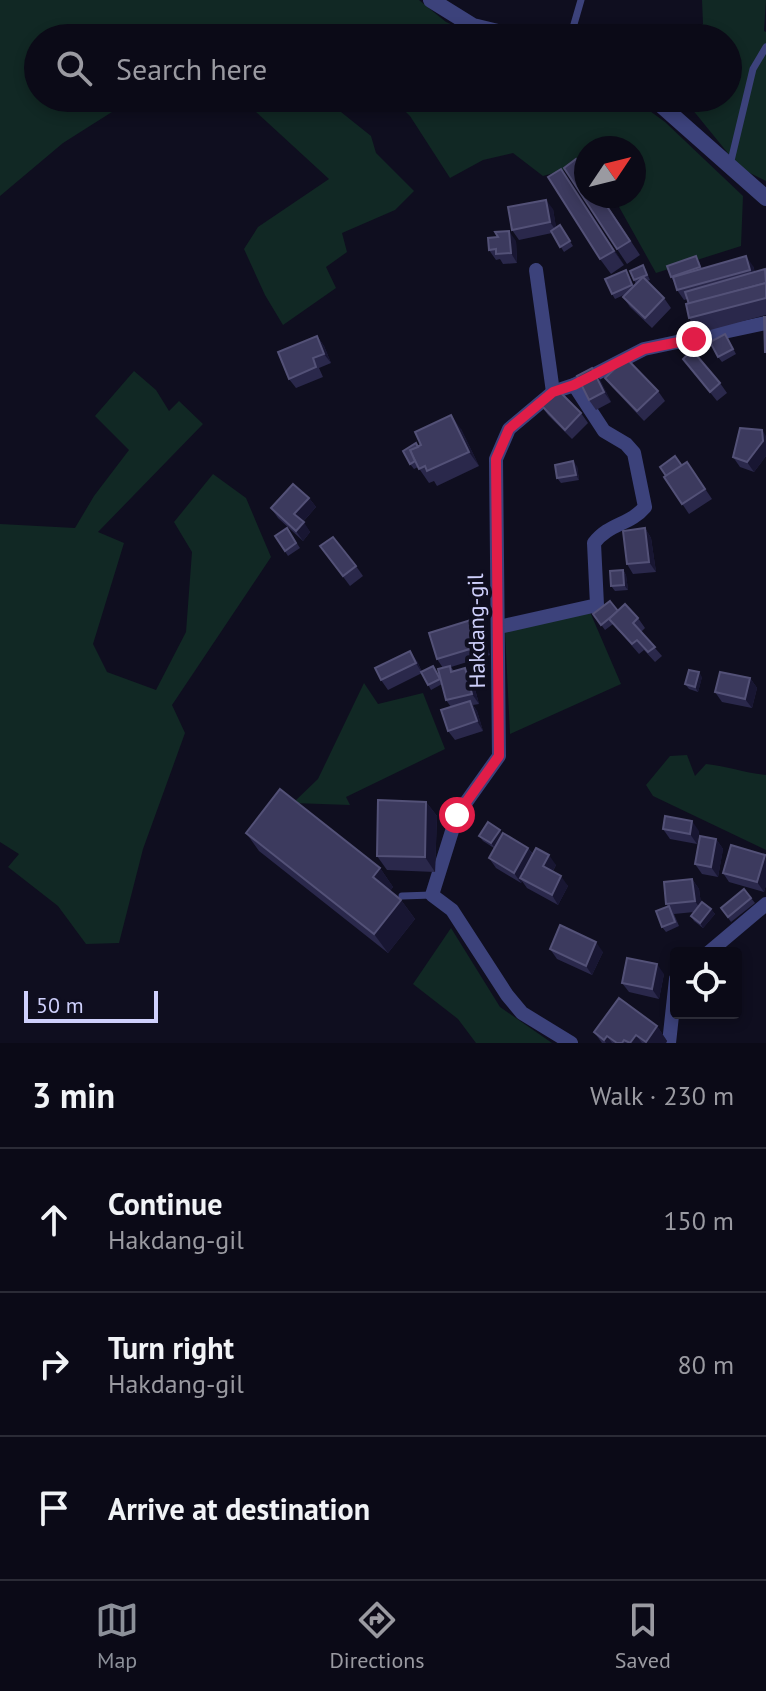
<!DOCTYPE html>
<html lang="en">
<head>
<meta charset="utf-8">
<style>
	:root { --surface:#0b0a17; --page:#191824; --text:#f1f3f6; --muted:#9a9aa1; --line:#2b2b36; --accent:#8c9099 }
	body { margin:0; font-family:"PT Sans",sans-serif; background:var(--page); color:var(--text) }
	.controls { position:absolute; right:24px; bottom:24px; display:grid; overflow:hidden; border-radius:8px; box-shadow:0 4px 12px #0003 }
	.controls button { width:72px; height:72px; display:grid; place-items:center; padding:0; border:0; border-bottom:2px solid var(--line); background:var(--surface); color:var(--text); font:40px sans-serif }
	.compass { position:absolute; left:574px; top:136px; width:72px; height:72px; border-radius:50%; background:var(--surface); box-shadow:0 4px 12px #0003; rotate:55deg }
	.scale { position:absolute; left:24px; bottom:20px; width:134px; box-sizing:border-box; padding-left:8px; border:4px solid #cfd0fc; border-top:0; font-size:22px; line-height:28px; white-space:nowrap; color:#cfd0fc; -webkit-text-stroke:6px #0f0e1f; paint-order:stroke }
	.stop { position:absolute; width:24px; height:24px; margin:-18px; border:6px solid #e11d48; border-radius:50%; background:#fff }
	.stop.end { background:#e11d48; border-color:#fff; box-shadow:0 2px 8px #0008 }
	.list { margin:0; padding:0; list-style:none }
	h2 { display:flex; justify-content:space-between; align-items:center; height:104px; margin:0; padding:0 32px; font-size:34px }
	h2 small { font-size:26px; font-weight:400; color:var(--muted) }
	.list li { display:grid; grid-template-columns:52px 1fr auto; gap:24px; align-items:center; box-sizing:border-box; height:144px; padding:0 32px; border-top:2px solid var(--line) }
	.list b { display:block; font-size:30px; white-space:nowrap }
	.list p { margin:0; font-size:26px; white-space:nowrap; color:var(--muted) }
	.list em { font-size:26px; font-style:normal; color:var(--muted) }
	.icon { flex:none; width:44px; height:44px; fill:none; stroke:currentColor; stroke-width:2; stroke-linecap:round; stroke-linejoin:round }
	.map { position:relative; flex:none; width:766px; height:1043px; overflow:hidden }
	.search { position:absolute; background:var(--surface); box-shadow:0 4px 12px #0003; left:24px; right:24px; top:24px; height:88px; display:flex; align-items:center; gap:20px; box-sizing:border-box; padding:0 28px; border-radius:44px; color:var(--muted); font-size:30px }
	.sheet { height:536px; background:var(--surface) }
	nav { display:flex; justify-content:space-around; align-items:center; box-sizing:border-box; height:112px; border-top:2px solid var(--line); background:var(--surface); font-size:22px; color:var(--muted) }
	nav a { display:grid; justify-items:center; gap:4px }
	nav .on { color:var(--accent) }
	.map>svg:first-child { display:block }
</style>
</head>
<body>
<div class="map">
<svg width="766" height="1043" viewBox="0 0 766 1043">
	<rect width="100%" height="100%" fill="#0f0e1f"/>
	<!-- green -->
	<g fill="#112824">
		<polygon points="0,0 419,0 446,22 483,38 38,38 38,98 134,98 63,143 0,196"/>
		<polygon points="702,0 766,0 764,31 766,32 766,181 740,168 683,98 728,98 728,38 689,38 703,24"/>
		<polygon points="244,98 344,98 341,112 371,136 376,153 414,191 395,210 342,233 347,252 326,267 336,288 283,325 265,295 244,249 258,227 329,179 255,111"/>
		<polygon points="392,98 632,98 665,122 743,196 741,246 656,273 613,196 634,196 634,148 586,148 586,164 543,176 513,153 483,160 450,178 410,116"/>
		<polygon points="134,371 156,390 169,411 179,401 203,424 98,532 124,543 93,644 107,672 156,690 186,632 192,552 174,522 213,474 246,498 271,557 172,705 185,733 143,849 119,943 86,944 58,906 8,867 19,854 0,842 0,524 75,528 94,496 129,450 95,416"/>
		<polygon points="590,612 621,684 510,734 505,632"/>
		<polygon points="364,683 378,704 423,693 445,749 346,797 350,805 293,803 318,779"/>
		<path d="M687 755 695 776 706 764C727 766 745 773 766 775V850L653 796 646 785 670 756Z"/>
		<polygon points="451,928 500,1007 552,1043 476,1043 458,1019 413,984"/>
	</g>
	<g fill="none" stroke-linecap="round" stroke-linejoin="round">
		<!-- service -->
		<g stroke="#3c427b" stroke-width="7">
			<polyline points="570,38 581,0"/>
			<polyline points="730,165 753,69 766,47"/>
			<polyline points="402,896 432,895"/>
		</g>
		<!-- minor -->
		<g stroke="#3c427b" stroke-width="14">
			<polyline points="536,270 553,392"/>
			<path d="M499 627 597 605 594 543C609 523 630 525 645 507L634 453 626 444 604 431 574 385"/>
			<polyline points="708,953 766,904"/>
			<polyline points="571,1043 522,1013 507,995 452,910 432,895 457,815 499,756 496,459 509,429 553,392 574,385 644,349 766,323"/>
			<polyline points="669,1043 676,979"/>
		</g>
		<!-- tertiary -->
		<g stroke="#3c427b" stroke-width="16">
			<polyline points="431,0 473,26 522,38"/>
			<polyline points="653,98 766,198"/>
		</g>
	</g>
	<!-- wall -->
	<g fill="#2a284b">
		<polygon points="561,169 624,265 611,274 600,259"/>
		<polygon points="601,196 640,255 627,264 617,249"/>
		<polygon points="553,209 556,228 560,225 573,246 564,252 552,233 519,240 512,230"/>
		<polygon points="516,241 517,263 503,264 500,259 496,260 489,250"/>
		<polygon points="699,261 702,269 753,266 755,272 766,271 766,315 699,333 689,318 687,299 684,300 677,290 674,282 671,277"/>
		<polygon points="643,265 650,280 647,281 664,298 671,308 652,328 630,307 623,297 626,294 615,299 612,294 626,270 634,286 636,284 634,280"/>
		<polygon points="725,334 736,354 722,362 718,357"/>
		<polygon points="317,336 324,346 331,363 319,368 323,377 296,388 289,379"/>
		<polygon points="683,359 720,383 727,393 717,401"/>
		<polygon points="599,378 611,402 596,410 589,400"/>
		<polygon points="605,378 658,391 665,401 644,421 612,387"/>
		<polygon points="541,405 581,413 588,423 572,439 548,415"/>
		<polygon points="461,429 479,466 437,486 434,481 429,483 418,467 414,469 410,464 418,446"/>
		<polygon points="766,436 766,456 754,472 740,467 733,457"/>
		<polygon points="687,462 712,499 689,514 664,477"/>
		<polygon points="577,466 579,480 561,483 557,478"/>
		<polygon points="309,498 316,507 303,522 310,532 303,541 278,518 271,508"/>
		<polygon points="287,528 300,548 288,556 275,536"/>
		<polygon points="645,528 651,538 656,572 633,574 627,564"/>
		<polygon points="320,546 356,566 363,576 350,586"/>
		<polygon points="623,570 626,575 628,590 615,591 611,586"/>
		<polygon points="618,611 638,618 645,628 641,632 662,656 655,662 644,650 639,654 613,624 605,630 593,614"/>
		<polygon points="481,629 490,655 451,667 454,671 465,668 472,678 479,704 473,705 477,711 483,731 455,740 448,731 451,707 446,700 442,684 431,690 422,673 388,690 381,680 417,661 422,672 440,677 443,668 437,659"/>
		<polygon points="702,677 698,692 689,689 685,684"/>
		<polygon points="750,678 757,688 752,708 722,702 715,692"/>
		<polygon points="426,802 437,816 435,872 387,870 377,856"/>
		<polygon points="663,829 699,831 697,844 670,839"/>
		<polygon points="500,830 502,834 528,848 533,854 556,865 553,871 568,886 558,905 527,888 522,881 521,883 496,868 489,858 494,848 483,841 479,836"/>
		<polygon points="246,833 380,868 393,887 390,891 401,900 415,919 388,953 259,851"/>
		<polygon points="716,839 723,849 718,877 702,874 695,864"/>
		<polygon points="765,855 766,856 766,885 764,892 729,882 723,873"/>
		<polygon points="692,879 699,889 701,904 711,909 715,914 703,928 694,921 691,916 694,912 674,914 679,926 666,932 662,927 668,907 666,904"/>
		<polygon points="744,889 755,903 731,922 721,908"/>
		<polygon points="550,949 603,952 592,975 557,959"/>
		<polygon points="664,974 659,999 629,992 622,983"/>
		<polygon points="657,1026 667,1041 666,1043 602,1043 594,1032"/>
	</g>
	<!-- shaded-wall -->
	<g fill="#181632">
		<polygon points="561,169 572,183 624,265 614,251"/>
		<polygon points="546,200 553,209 557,232 550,222"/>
		<polygon points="509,231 516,241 517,263 511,253"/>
		<polygon points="746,256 753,266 757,280 750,270"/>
		<polygon points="317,336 324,346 331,363 324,354"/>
		<polygon points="592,368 599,378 611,402 604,392"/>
		<polygon points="451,415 461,429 479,466 469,452"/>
		<polygon points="762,430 766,436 766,456 754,472 747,462"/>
		<polygon points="573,461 577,466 579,480 576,475"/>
		<polygon points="309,498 316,507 301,524 294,514"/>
		<polygon points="304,522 310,532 303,541 296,531"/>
		<polygon points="645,528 651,538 656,572 649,562"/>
		<polygon points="623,570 626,575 628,590 624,585"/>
		<polygon points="474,619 481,629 490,655 483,645"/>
		<polygon points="410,651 417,661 422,673 416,663"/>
		<polygon points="465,668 472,678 479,704 472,694"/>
		<polygon points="699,672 702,677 698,692 695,687"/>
		<polygon points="750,678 757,688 752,708 745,699"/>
		<polygon points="470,701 477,711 483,731 477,721"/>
		<polygon points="426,802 437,816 435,872 425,857"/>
		<polygon points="692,821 699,831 697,844 690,834"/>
		<polygon points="500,830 503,835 495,848 491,843"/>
		<polygon points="716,839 723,849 718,877 711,867"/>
		<polygon points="528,848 535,858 520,878 522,881 521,883 514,873"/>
		<polygon points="549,855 556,865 550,876 543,866"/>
		<polygon points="765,855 766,856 766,885 764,892 757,882"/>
		<polygon points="380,868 393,887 386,896 373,877"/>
		<polygon points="561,876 568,886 558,905 552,895"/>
		<polygon points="692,879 699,889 702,911 695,901"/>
		<polygon points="401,900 415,919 388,953 374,934"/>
		<polygon points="711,909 715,914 703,928 700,923"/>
		<polygon points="596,942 603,952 592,975 586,966"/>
		<polygon points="657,964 664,974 659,999 652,989"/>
		<polygon points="657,1026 667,1041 666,1043 647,1043 646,1042"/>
		<polygon points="636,1035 642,1043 630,1043"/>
		<polygon points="607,1036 612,1043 606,1043 604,1040"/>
	</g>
	<!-- building -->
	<g fill="#3c3a5e" stroke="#535177" stroke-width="2">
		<polygon points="576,159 586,174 586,196 600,196 630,241 617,249 564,168"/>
		<polygon points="561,169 614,251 600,259 548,177"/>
		<polygon points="546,200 550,222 512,230 508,207"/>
		<polygon points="560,225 570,241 560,247 551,231"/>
		<polygon points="509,231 511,253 496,254 496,249 489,250 488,238 498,237 495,232"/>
		<polygon points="696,256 700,267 671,277 667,266"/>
		<polygon points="746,256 750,270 677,290 673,277"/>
		<polygon points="643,265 647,275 634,280 630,271"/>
		<polygon points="765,269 766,283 689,304 685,292"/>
		<polygon points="626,270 632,285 612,294 605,279"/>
		<polygon points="643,277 664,298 645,318 623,297"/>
		<polygon points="766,283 766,298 689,318 686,304"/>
		<polygon points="764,317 766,317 766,352 765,352"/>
		<polygon points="725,334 733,349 718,357 710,342"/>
		<polygon points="317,336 324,354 313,358 316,367 289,379 278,352"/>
		<polygon points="692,350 720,383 710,392 683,359"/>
		<polygon points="626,358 658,391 637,411 605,378"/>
		<polygon points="592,368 604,392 589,400 577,376"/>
		<polygon points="557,389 581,413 565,430 541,405"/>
		<polygon points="451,415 469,452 427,471 425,466 419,469 410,450 421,445 415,432"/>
		<polygon points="740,428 762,430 763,441 747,462 733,457"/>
		<polygon points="416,443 418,447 410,450 415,461 410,464 403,451"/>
		<polygon points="675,456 682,466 666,476 660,467"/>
		<polygon points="573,461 576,475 557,478 555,465"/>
		<polygon points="687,462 705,489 682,504 664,477"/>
		<polygon points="293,484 309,498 294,514 304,522 296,531 271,508"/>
		<polygon points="287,528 296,543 285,551 275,536"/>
		<polygon points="645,528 649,562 627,564 623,531"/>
		<polygon points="333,537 356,566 343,576 320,546"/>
		<polygon points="623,570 624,585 611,586 610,571"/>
		<polygon points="610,601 618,611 601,625 593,614"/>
		<polygon points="625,604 638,618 633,623 655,647 648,652 637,640 632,644 609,619"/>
		<polygon points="474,619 483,645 437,659 429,633"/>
		<polygon points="410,651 416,663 381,680 375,668"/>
		<polygon points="433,666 440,679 428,685 421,672"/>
		<polygon points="450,666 451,672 465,668 472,694 446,700 438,669"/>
		<polygon points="689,670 699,672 695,687 685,684"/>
		<polygon points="720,672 750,678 745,699 715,692"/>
		<polygon points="470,701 477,721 448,731 441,710"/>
		<polygon points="280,789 380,868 373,877 401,900 374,934 246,833"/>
		<polygon points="378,800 426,802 425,857 377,856"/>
		<polygon points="665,816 692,821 690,834 663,829"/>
		<polygon points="488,822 500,830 491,843 479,836"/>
		<polygon points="503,833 528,848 514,873 489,858"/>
		<polygon points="700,836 716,839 711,867 695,864"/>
		<polygon points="731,845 765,855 757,882 723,873"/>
		<polygon points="536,848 549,855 543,866 561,876 552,895 520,878"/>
		<polygon points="692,879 695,901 666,904 664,882"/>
		<polygon points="744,889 751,898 728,917 721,908"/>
		<polygon points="702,902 711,909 700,923 691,916"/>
		<polygon points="669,906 675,922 662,927 656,911"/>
		<polygon points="560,925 596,942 586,966 550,949"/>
		<polygon points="627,958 657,964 652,989 622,983"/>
		<polygon points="619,998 657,1026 646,1042 636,1035 630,1043 624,1040 622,1043 617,1043 607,1036 604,1040 594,1032"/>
	</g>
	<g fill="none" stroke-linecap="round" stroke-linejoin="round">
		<!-- route -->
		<polyline stroke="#e11d48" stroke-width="10" points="457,815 499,756 496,459 509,429 553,392 574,385 644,349 694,339"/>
	</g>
	<g text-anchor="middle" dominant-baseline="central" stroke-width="8" stroke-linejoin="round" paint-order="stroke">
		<!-- street labels -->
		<g font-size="22" fill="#cfd0fc" stroke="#0f0e1f">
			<text transform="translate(476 631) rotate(-91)">Hakdang-gil</text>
		</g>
	</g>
</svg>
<div class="controls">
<button><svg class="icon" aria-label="locate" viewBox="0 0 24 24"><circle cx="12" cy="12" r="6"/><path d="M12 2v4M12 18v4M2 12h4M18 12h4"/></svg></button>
</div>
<svg class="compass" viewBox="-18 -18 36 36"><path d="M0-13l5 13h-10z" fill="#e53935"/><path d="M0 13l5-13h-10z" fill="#9a9aa1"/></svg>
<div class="scale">50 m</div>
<div class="stop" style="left:457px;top:815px"></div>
<div class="stop end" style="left:694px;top:339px"></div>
<div class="search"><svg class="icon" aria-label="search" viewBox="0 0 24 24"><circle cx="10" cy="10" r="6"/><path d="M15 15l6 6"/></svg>Search here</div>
</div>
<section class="sheet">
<h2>3 min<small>Walk · 230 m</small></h2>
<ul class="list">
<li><svg class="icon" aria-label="ahead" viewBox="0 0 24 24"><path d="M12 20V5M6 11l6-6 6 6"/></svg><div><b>Continue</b><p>Hakdang-gil</p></div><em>150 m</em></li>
<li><svg class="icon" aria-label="right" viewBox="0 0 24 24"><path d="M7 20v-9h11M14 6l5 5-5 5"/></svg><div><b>Turn right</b><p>Hakdang-gil</p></div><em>80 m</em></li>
<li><svg class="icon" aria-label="arrive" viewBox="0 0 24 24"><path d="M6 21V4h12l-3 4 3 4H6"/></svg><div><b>Arrive at destination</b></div></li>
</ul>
</section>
<nav>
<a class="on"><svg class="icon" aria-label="map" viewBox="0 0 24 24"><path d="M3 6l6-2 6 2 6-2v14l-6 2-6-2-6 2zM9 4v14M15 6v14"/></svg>Map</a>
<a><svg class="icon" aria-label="directions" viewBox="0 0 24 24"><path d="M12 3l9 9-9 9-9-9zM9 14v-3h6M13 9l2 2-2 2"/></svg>Directions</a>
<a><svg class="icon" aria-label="saved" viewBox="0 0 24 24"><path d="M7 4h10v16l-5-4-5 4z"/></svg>Saved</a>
</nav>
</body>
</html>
